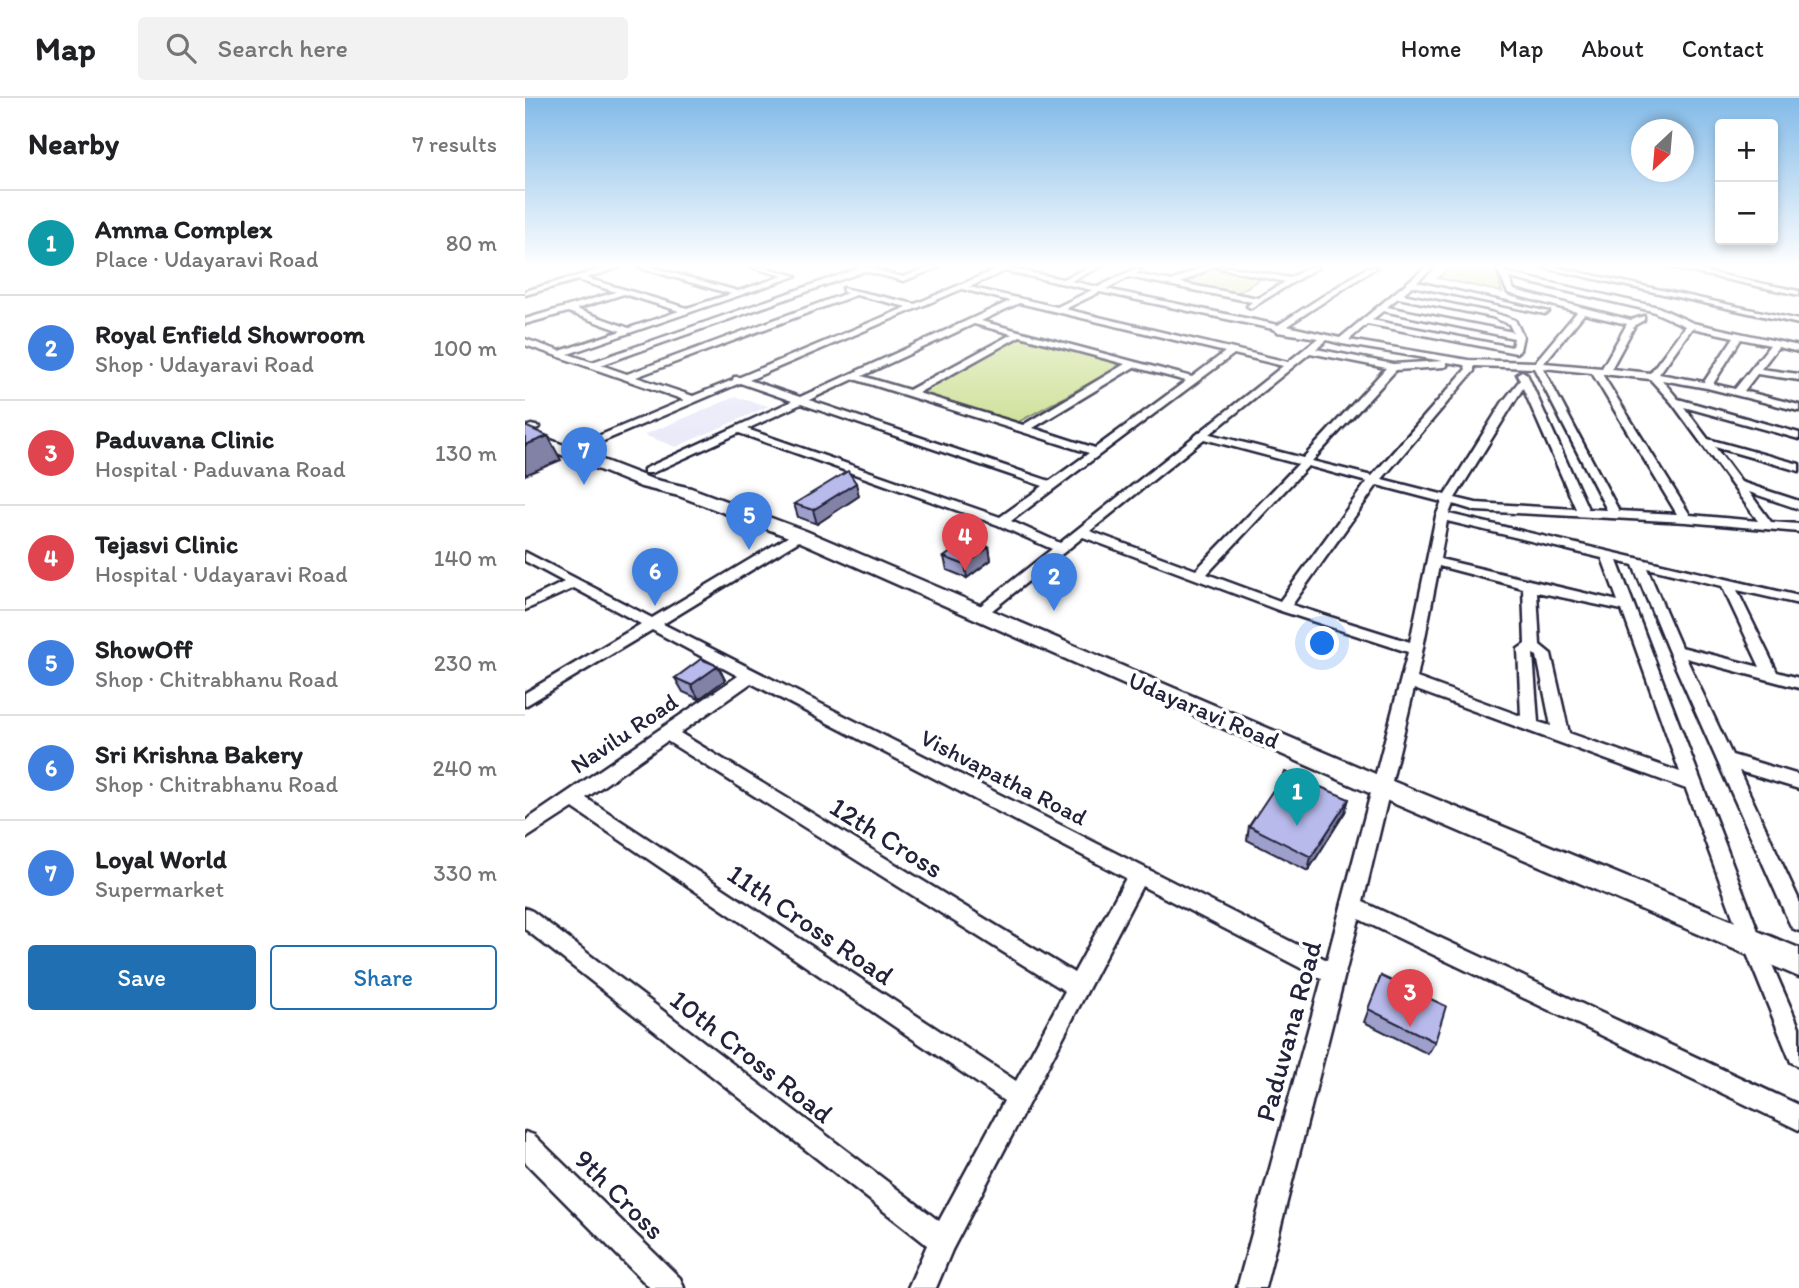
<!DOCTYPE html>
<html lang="en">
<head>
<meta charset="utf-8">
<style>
	:root { --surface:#fff; --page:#f2f2f2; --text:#202124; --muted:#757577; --line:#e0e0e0; --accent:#1f6fb2 }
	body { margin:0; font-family:Itim,sans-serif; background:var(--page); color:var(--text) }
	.controls { position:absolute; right:21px; top:21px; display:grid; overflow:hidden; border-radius:7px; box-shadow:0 4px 10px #0003 }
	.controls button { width:63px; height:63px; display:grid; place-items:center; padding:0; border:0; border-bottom:2px solid var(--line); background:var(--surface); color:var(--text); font:35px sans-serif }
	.compass { position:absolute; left:1106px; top:21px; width:63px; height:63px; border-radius:50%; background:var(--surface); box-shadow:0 4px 10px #0003; rotate:206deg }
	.you { position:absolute; left:798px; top:546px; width:24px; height:24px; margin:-18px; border:5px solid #fff; border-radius:50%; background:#1a73e8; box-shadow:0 0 0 10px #1a73e833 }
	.badge { display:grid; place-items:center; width:46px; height:46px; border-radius:50%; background:var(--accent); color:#fff; font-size:23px; font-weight:700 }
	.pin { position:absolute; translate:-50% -58px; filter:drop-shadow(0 2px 4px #0008) }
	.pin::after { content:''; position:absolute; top:37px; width:24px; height:21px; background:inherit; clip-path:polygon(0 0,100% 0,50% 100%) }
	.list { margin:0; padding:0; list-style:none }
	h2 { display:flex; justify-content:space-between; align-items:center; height:91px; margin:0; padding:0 28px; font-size:30px }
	h2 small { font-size:23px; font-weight:400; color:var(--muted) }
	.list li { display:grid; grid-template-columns:46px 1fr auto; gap:21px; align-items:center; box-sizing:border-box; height:105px; padding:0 28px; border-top:2px solid var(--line) }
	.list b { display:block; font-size:26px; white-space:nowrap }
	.list p { margin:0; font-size:23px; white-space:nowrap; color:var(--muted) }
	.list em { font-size:23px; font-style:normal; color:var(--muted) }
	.actions { display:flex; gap:14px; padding:21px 28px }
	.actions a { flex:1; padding:16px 0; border:2px solid var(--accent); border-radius:7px; text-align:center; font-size:24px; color:var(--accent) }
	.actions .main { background:var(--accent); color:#fff }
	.icon { flex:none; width:38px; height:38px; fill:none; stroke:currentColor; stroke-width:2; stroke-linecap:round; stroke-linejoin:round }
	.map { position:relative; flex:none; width:1274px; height:1190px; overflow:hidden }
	header { display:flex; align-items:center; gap:42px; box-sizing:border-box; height:98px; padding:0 35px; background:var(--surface); border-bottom:2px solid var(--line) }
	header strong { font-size:33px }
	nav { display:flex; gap:38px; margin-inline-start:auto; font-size:24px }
	.search { width:490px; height:63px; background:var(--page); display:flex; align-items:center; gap:18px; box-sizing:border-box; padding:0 24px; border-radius:7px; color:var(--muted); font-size:26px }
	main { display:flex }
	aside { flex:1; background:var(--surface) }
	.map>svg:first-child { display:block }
</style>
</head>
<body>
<header>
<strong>Map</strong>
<div class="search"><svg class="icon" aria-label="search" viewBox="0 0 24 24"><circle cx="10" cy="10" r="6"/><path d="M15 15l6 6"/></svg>Search here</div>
<nav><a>Home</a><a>Map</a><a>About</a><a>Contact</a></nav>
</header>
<main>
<aside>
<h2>Nearby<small>7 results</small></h2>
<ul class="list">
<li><span class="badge" style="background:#0f9aa8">1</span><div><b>Amma Complex</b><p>Place · Udayaravi Road</p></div><em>80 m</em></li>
<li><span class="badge" style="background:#3f7fe0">2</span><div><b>Royal Enfield Showroom</b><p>Shop · Udayaravi Road</p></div><em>100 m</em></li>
<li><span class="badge" style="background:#e0444e">3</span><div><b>Paduvana Clinic</b><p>Hospital · Paduvana Road</p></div><em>130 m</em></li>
<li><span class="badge" style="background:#e0444e">4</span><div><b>Tejasvi Clinic</b><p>Hospital · Udayaravi Road</p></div><em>140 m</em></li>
<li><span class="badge" style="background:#3f7fe0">5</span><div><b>ShowOff</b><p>Shop · Chitrabhanu Road</p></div><em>230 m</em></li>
<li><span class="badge" style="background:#3f7fe0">6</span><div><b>Sri Krishna Bakery</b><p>Shop · Chitrabhanu Road</p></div><em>240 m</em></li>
<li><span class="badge" style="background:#3f7fe0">7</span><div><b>Loyal World</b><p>Supermarket</p></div><em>330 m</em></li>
</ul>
<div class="actions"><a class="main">Save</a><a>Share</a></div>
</aside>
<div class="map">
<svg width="1274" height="1190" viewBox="0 0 1274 1190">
	<rect width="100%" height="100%" fill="#fff"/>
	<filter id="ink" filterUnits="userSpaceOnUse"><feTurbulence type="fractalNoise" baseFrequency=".0143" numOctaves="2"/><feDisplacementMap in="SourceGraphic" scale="14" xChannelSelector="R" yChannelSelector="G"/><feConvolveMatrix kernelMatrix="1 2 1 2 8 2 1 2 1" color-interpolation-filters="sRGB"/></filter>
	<g filter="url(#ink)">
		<!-- built -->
		<polygon fill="#eaeaf9" points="210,299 244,308 151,349 119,337"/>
		<!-- green -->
		<g fill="#ccdf93" stroke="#778067" stroke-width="2">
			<polygon points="685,169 738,179 711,196 659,185"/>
			<polygon points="925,169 970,169 977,194 913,180"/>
			<polygon points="489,238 598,267 492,325 384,290"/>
		</g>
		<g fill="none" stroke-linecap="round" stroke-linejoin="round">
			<defs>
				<g id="street">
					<path d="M84 169H96L61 180 162 210 206 196 113 169H125L213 193 258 178 226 169H238L271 178 43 256 67 264 332 171V169H350L347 171 378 179 404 169H414L379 183 340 173 76 267 102 276 322 195 318 194V190L390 206 477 169H488L486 171 538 181 565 169H575L546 183 573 189 612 170 616 172 611 176 647 183 677 169H687L656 185 733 200 760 184 691 169H706L765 180 784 169H793L726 210 722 208 727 204 604 179 581 191 753 227 843 169H852L762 228 815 240 901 169H909L892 184 1024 214 1020 216 887 188 878 196 969 215 990 222 998 238 995 252 991 255 842 226 824 242 943 262 1010 264 1052 214 983 195 972 171 977 169 982 175 1133 209 1168 225 1274 248V254L1253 249 1236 271 1274 276V282L1232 276 1219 293 1274 307V313L1182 290 1137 282 1153 301 1274 335V341L1159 309 1183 341 1274 366V373L1190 349 1216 384 1274 403V411L1224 394 1246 424 1274 426V434L1161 424 951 413 928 406 924 416 1274 498V506L1212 492 1252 574 1274 580V590L1161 560 1207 657 1274 677V691L1214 673 1274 802V833L1267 830 1264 824 1143 552 1108 467 1092 463 1238 846 1274 929V968L1266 964 1218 846 1161 691 889 591 838 804 1274 1007V1032L834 821 740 1190H712L797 881 617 788 427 1152 411 1190H383L402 1147 0 831V810L7 813 414 1123 479 1003 48 710 0 741V723L213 578 127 532 0 608V595L116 526 49 490 0 512V503L39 484 0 463V454L127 520 271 434H279V440L138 526 802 862 883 554 753 512 558 439 460 518H450L448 515 450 512 527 451 473 427 214 335 127 375H119V371L267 303 215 285 48 356H40V352L159 302 0 247V241L35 253 96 233 43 214 0 226V221L91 194 53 182 0 197V193ZM480 173 567 192 532 209 444 189ZM984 180 1127 213 1160 228 1125 275 1086 271 1110 227 1119 222V218L1106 222 989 192ZM437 191 485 203 275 299 224 282ZM575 194 748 231 752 234 793 240 763 264 540 211ZM99 196 154 213 104 230 51 211ZM331 197 382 209 215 279H209L208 282 168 298 111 279ZM873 200 967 219 984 226 988 234 862 209ZM494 205 700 254 667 279 456 223ZM858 213 989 240 987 249 847 222ZM1059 216 1102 226 1077 270 1019 265ZM449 226 487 236 384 292 337 278ZM1167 230 1209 239 1179 284 1134 276ZM495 238 600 266 498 327 393 295ZM1216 241 1245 247 1210 291 1188 286ZM802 242 817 246 918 263 868 266 791 251ZM785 255 861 270 778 360 685 336ZM709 256 758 268 535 445 486 423ZM922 264 939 267 941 271 847 378 787 363 871 272 919 269 922 268ZM949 268 1009 270 1082 412 1063 411 1002 276 997 273 992 276 995 282 977 305 920 397 857 381 949 273ZM609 269 661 283 570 350 508 330ZM1018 270 1067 275 1152 416 1094 413ZM1077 276 1125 281 1147 305 1233 423 1165 417ZM329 281 564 355 525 383 284 302ZM998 290 1051 411 951 405 930 400ZM276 306 518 388 475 419 222 331ZM679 341 773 366 671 472 565 433ZM783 368 842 384 755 503 682 476ZM852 387 917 404 911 418 885 544 767 507ZM922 423 1077 460 1093 503 915 461ZM914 468 998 490 1000 546 993 551 996 618 892 580ZM1122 470 1197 488 1235 569 1156 549ZM1012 494 1097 512 1155 674 1044 635 1026 556 1015 547ZM1008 556 1012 558 1026 628 1013 624ZM226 585 601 780 549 875 155 635ZM142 643 540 893 491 983 61 700Z"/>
					<polygon points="1016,169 1030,169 1274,222 1274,226"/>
					<polygon points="1143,169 1157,169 1274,193 1274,197"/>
					<polygon points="6,327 15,329 0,336 0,329"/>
					<polygon points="0,1034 9,1037 155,1180 159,1190 125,1190 0,1064"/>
				</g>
				<polygon id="secondary" points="0,332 127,381 166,390 281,433 867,683 1274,850 1274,879 849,697 269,441 154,398 116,389 0,342"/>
			</defs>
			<!-- street casing -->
			<use href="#street" stroke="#22223b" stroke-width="5"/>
			<!-- secondary casing -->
			<use href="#secondary" stroke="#22223b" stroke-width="5"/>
			<!-- street -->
			<use href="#street" fill="#fff" fill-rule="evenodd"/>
			<!-- secondary -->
			<use href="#secondary" fill="#fff" fill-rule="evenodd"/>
		</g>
		<!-- wall -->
		<g fill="#9ea0cb" stroke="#22223b" stroke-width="2">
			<polygon points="334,398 292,426 273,419 269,406"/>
			<polygon points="464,449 466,462 442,480 422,472 419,459"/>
			<polygon points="193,568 200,582 174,601 158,594 150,580"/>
			<polygon points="820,714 783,773 722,742 724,728"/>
			<polygon points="856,878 910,944 903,956 839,924"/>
		</g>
		<!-- shaded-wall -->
		<g fill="#8182a5" stroke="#22223b" stroke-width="2">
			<polygon points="23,338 36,362 0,377 0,347"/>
			<polygon points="331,385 334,398 292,426 288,412"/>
			<polygon points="464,449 466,462 442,480 440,467"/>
			<polygon points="193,568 200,582 174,601 166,587"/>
			<polygon points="824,701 820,714 783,773 786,759"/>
		</g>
		<!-- building -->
		<g fill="#b8baec" stroke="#22223b" stroke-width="2">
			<polygon points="0,328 23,338 0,347"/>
			<polygon points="323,373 331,385 288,412 269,406"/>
			<polygon points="444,441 464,449 440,467 419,459"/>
			<polygon points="176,561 193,568 166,587 150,580"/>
			<polygon points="760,674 824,701 786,759 724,728"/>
			<polygon points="856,878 921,908 910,944 843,911"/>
		</g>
	</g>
	<!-- sky -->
	<linearGradient id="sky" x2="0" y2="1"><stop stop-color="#82bae8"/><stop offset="0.5" stop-color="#fff"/><stop offset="1" stop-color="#fff" stop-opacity="0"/></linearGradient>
	<rect width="1274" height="336" fill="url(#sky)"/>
	<g text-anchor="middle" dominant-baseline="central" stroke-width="7" stroke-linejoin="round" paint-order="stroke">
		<!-- street labels -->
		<g font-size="24" fill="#22223b" stroke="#fff">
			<text transform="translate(679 612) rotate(23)">Udayaravi Road</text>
			<text transform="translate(99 635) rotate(-34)">Navilu Road</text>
			<text transform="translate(479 679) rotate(27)">Vishvapatha Road</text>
		</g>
		<!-- near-street labels -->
		<g font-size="28" fill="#22223b" stroke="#fff">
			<text transform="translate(362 739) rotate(32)">12th Cross</text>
			<text transform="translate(286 826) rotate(34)">11th Cross Road</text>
			<text transform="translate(763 933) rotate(-75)">Paduvana Road</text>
			<text transform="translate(227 958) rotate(38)">10th Cross Road</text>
			<text transform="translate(95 1096) rotate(45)">9th Cross</text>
		</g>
	</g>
</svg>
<div class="controls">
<button>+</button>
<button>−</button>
</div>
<svg class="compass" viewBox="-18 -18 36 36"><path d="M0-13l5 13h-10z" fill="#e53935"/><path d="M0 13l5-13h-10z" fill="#757577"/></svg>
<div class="you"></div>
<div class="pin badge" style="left:772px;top:728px;background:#0f9aa8">1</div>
<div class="pin badge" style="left:529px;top:513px;background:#3f7fe0">2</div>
<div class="pin badge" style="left:885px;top:929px;background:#e0444e">3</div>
<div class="pin badge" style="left:440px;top:473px;background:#e0444e">4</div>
<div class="pin badge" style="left:224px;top:452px;background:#3f7fe0">5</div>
<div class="pin badge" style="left:130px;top:508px;background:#3f7fe0">6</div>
<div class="pin badge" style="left:59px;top:387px;background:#3f7fe0">7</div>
</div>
</main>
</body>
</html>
